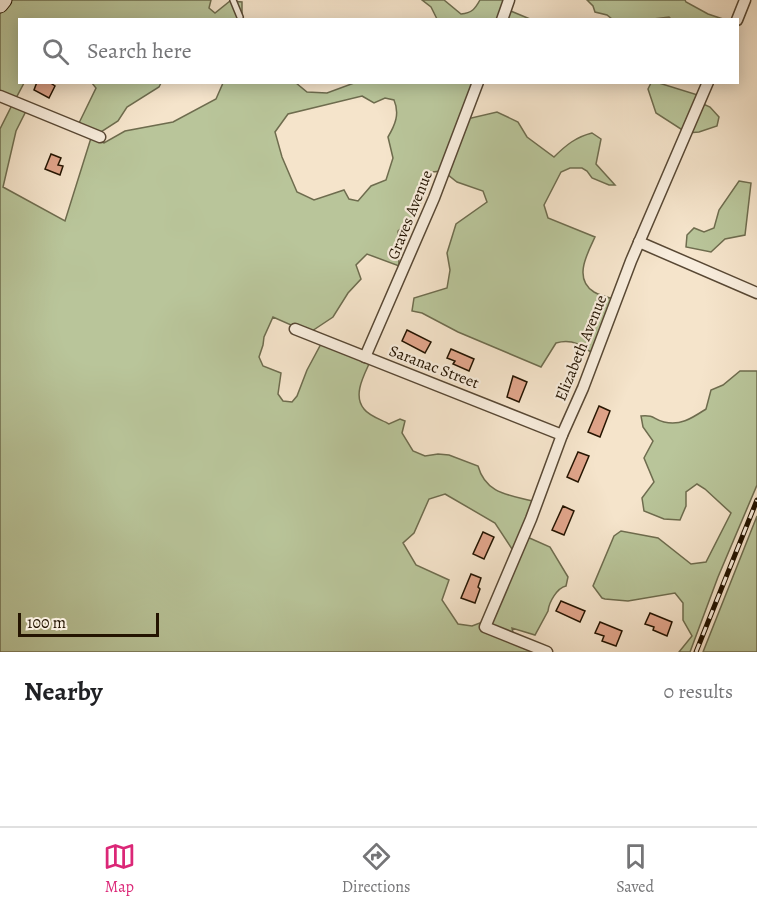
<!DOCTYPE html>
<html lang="en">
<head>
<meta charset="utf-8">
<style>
	:root { --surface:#fff; --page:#f6f6f6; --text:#202124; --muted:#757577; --line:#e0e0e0; --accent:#db2777 }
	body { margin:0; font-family:Alegreya,serif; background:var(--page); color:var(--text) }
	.scale { position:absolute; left:18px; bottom:15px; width:141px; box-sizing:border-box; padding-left:6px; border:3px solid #241401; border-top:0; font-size:16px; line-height:21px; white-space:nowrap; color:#241401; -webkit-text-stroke:4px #f8eddd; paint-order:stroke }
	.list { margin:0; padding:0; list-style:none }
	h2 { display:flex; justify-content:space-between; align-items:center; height:78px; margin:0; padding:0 24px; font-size:26px }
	h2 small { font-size:20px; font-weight:400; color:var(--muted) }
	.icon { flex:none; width:33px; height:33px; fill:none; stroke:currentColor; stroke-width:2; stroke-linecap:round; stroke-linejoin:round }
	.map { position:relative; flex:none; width:757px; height:652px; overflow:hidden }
	.search { position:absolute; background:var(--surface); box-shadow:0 3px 15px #0003; left:18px; right:18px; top:18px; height:66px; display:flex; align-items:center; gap:15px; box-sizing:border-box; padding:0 21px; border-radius:0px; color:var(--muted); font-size:22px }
	.sheet { height:174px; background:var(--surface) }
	nav { display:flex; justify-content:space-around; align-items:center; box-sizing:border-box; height:84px; border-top:2px solid var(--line); background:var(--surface); font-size:16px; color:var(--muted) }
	nav a { display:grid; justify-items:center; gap:3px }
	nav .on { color:var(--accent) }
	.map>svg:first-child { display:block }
</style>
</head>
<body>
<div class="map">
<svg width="757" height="652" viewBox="0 0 757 652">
	<rect width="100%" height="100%" fill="#f5e4cb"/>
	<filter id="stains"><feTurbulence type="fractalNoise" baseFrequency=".00333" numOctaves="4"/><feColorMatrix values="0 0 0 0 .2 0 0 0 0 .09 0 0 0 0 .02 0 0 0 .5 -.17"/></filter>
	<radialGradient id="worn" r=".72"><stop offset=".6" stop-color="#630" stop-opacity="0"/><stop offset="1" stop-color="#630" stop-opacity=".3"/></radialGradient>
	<!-- green -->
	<g fill="#b9c59a" stroke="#6e6c4e" stroke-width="1.5" fill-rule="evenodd">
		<path d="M5 0H211L209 8 215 13 230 1 242 2V19L20 20V82L24 83 14 102 27 109 16 131 3 187 65 221 91 138 104 143 125 131 173 122 216 99 223 83H296L307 92 327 93 354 83H477L463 120 497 112 518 122 527 137 554 157C566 145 576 137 592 133L601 139 596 164 615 185H609L592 178 587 171 582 168H570L561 172 544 205 548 218 595 237C587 254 573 279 594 292 601 296 610 298 617 300L596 356C583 346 573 338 556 343L541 367 458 332 422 313 412 311 414 298 447 288 450 270 447 253 456 224 487 202 483 191 457 182 443 171 432 172 416 215 398 231 399 266 367 254 356 265 361 279 348 293 333 317 309 333 273 317 264 337 263 345 259 357 263 366 281 373 278 394 283 401 292 402 297 396 307 370 321 344 369 364C363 377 353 396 364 409 369 416 382 420 389 424L400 419 405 421 402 433 413 451 425 456 438 454 449 455 478 466C486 495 511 495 536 502L525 536 550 547 568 577 566 586C557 588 549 602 548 611L535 635 512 628 513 633 536 652H0V129L13 103 0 97V6ZM362 96 374 103 385 98 394 100C400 114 395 125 388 137L393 158 386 180 371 186 358 201 349 199 344 190 314 200 297 192 282 157 275 132 288 114ZM445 494 495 523 516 555 488 620 472 626 458 624 442 600 449 580 416 565 403 543 414 533 429 499Z"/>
		<path d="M422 0H444L461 14C472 13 475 9 480 0H509L506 9 530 19H437L431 7Z"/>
		<polygon points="587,0 685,0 686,2 708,14 723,19 672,20 669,17 645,20 612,19 607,15 595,12 593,6"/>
		<polygon points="92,83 161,83 159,87 127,107 118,121 101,132 79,123 96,88"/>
		<polygon points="651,83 659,83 701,96 701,103 710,107 719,117 717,126 699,132 687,133 656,113 648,89"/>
		<polygon points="739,181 751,183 745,235 725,239 711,252 686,247 687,235 694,228 704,232 714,228 719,210"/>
		<path d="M740 371H757V485L718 577 690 652H679L692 636 683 620V603L675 593 628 601 605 599 602 598 593 586 614 536 621 531 658 538 691 564 706 562 731 513 705 489 697 484 686 492V506L680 520 664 519 644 511 642 498 654 482 644 458 653 441 643 427 641 416C656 415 652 419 664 422 681 426 692 418 706 409L711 390 723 385Z"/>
		<polygon points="757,516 757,652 703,652"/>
	</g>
	<!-- building -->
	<g fill="#e1a58b" stroke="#241401" stroke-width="1.5">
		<polygon points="37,82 49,82 55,86 49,98 34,90"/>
		<polygon points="51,154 61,158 58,165 63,166 60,175 45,169"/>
		<polygon points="407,330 431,342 425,353 402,341"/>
		<polygon points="451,349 474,359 469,371 453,364 455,361 447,358"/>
		<polygon points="513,376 527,382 519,402 507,397"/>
		<polygon points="599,406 610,411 600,437 588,432"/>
		<polygon points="578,452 589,456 578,482 567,477"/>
		<polygon points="563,506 574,511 564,535 552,530"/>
		<polygon points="483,532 494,537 484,559 473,554"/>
		<polygon points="471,574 481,578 478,587 480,589 475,603 461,598"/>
		<polygon points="561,601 585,611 580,622 556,611"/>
		<polygon points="650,613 672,622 667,636 653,630 654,627 645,624"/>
		<polygon points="600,622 622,631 616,646 602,641 604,636 595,633"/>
	</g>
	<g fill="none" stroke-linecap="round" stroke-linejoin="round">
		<defs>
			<polyline id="lane" points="233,0 240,17"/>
			<g id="street">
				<polyline points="502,20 509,0"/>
				<polyline points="737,20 745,0"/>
				<polyline points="0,96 100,137"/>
				<polyline points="639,242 757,293"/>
				<polyline points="295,329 562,435"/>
				<polyline points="365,357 434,198 478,82"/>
				<polyline points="547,652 485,627 531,519 562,435 583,388 631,261 708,82"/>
			</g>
			<polyline id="secondary" points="0,5 4,0"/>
		</defs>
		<!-- lane casing -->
		<use href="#lane" stroke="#584834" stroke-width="8"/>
		<!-- street casing -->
		<use href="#street" stroke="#584834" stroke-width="13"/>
		<!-- secondary casing -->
		<use href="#secondary" stroke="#241401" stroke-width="17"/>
		<!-- lane -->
		<use href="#lane" stroke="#f8eddd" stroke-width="5"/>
		<!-- street -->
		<use href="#street" stroke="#f8eddd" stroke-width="10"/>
		<!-- secondary -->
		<use href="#secondary" stroke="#f8eddd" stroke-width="15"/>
		<defs>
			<polyline id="rail" points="696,652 757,500"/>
		</defs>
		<!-- rail casing -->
		<use href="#rail" stroke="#241401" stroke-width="5"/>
		<!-- rail -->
		<use href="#rail" stroke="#f8eddd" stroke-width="3" stroke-dasharray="9" stroke-linecap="butt"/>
	</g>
	<g text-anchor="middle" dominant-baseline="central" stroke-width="4.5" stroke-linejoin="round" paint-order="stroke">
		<!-- street labels -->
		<g font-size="16" fill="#241401" stroke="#f8eddd">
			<text transform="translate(410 215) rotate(-68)">Graves Avenue</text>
			<text transform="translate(581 348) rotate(-68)">Elizabeth Avenue</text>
			<text transform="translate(434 367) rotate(21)">Saranac Street</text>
		</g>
	</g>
	<rect width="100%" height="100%" filter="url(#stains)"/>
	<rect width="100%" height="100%" fill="url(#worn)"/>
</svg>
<div class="scale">100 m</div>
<div class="search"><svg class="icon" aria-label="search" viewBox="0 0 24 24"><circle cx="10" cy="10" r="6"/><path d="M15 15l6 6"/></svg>Search here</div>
</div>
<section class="sheet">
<h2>Nearby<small>0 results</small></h2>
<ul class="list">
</ul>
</section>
<nav>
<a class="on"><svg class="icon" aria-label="map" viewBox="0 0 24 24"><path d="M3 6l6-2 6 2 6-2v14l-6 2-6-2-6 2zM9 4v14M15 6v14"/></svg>Map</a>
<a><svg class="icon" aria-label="directions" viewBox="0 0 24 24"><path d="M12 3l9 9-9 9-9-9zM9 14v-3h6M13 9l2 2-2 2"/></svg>Directions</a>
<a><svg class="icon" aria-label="saved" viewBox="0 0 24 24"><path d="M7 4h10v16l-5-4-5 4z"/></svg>Saved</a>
</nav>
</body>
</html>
